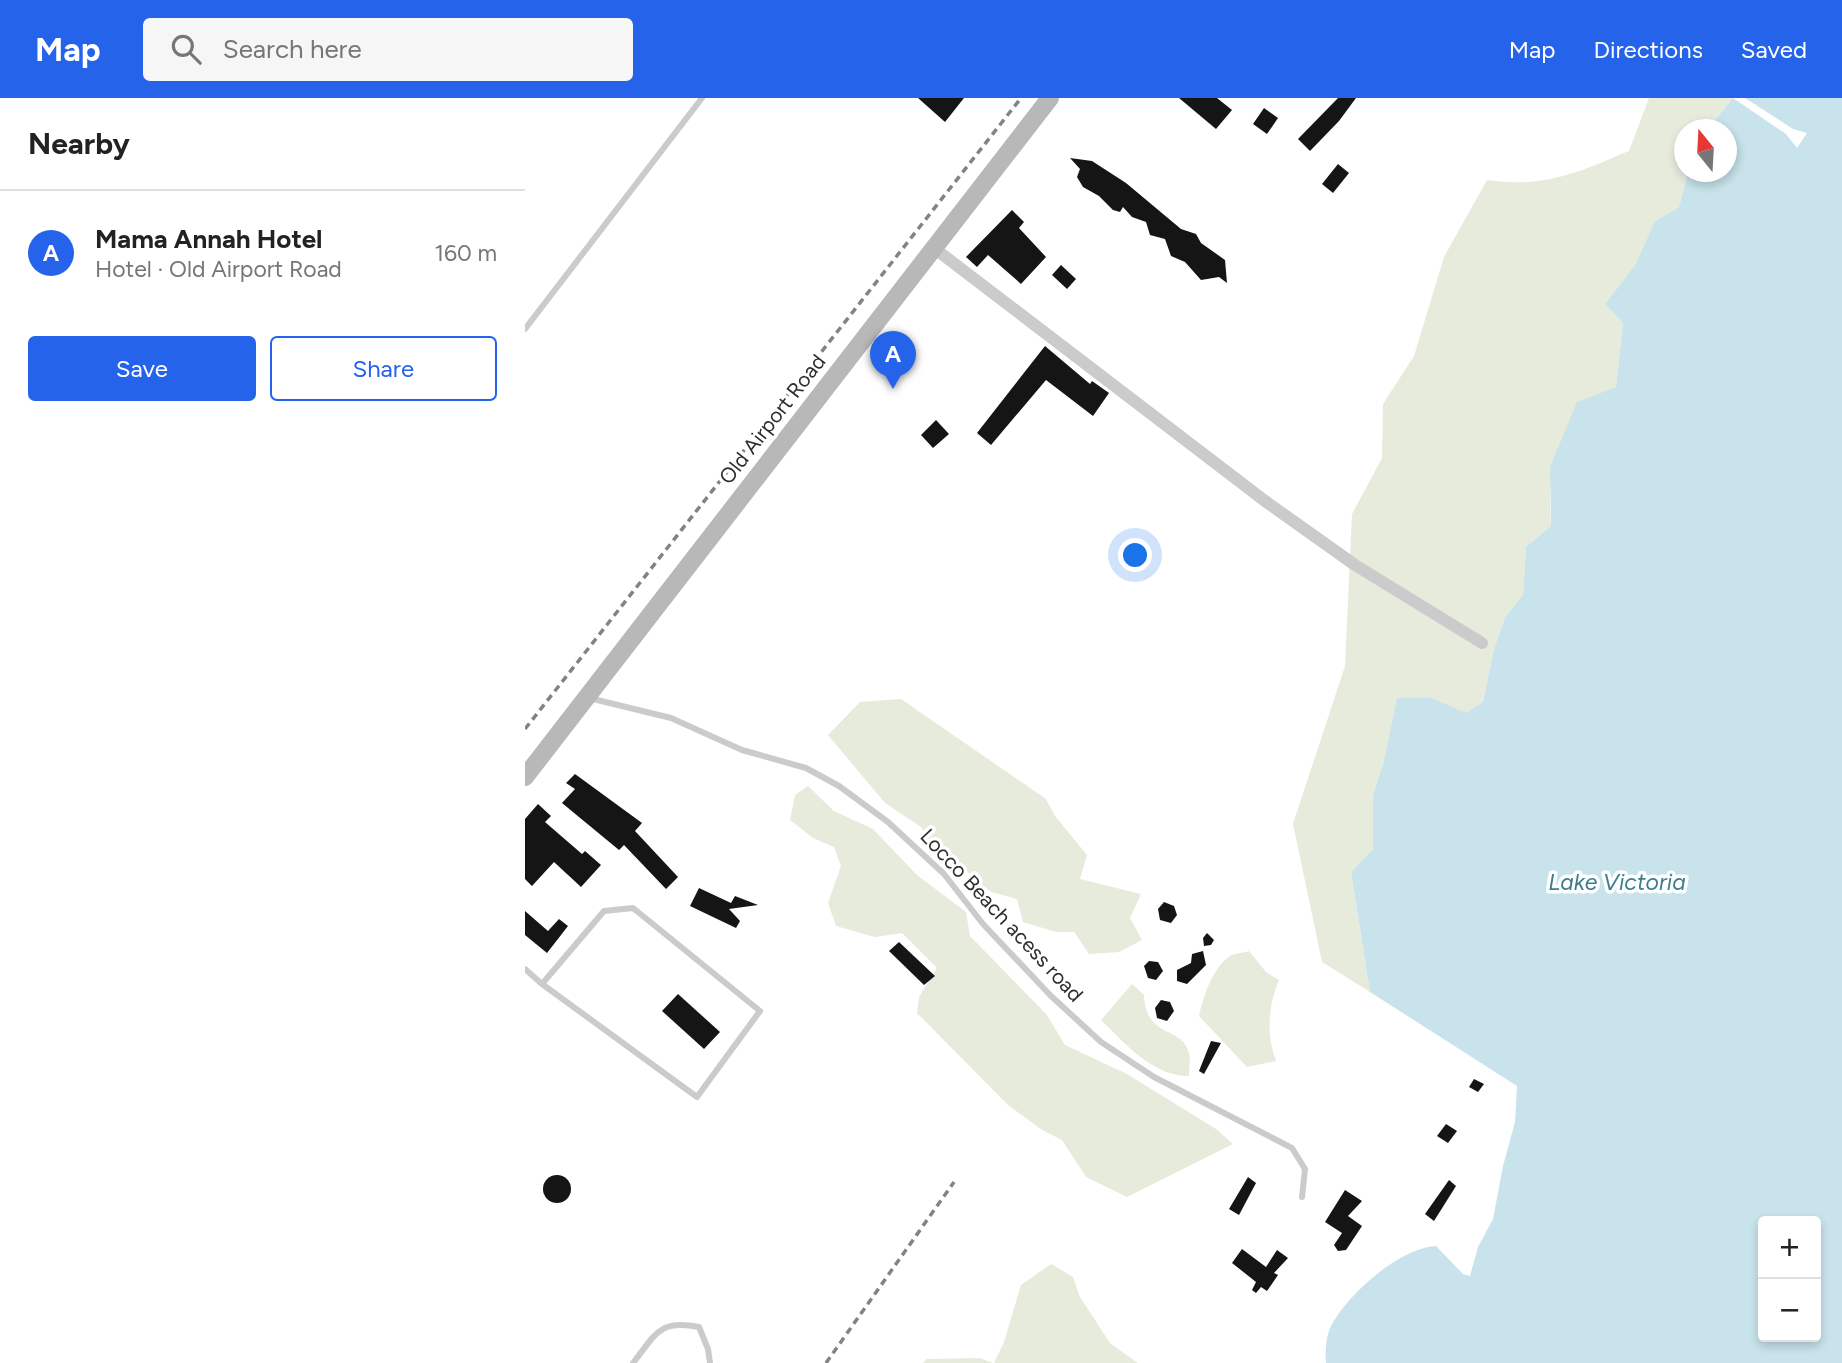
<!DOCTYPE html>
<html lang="en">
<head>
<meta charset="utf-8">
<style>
	:root { --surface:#fff; --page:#f6f6f6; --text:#222; --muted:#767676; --line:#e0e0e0; --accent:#2563eb }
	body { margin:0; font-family:Figtree,sans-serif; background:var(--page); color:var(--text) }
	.controls { position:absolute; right:21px; bottom:21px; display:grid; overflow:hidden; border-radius:7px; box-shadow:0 4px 10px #0003 }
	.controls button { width:63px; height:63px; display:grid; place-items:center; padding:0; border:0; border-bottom:2px solid var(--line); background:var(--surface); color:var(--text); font:35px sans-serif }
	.compass { position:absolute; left:1149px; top:21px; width:63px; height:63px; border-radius:50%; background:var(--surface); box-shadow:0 4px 10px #0003; rotate:342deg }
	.you { position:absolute; left:611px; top:458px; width:24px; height:24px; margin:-18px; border:5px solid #fff; border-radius:50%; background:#1a73e8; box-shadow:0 0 0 10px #1a73e833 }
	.badge { display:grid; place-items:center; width:46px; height:46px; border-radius:50%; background:var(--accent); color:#fff; font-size:23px; font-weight:700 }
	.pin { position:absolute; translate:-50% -58px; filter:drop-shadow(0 2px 4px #0008) }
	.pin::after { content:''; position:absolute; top:37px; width:24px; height:21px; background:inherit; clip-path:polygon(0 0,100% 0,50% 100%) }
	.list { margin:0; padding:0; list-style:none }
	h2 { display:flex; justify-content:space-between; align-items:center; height:91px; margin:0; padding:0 28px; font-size:30px }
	h2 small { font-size:23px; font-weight:400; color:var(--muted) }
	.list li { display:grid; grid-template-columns:46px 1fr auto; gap:21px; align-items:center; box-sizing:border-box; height:126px; padding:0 28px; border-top:2px solid var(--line) }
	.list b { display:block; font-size:26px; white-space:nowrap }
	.list p { margin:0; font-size:23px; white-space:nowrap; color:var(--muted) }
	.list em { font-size:23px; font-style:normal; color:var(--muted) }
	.actions { display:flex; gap:14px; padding:21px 28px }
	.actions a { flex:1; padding:16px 0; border:2px solid var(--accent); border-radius:7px; text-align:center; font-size:24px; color:var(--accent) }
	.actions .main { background:var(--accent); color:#fff }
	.icon { flex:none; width:38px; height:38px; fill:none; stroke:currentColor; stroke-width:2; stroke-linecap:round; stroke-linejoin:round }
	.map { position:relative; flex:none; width:1317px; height:1265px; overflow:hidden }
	header { display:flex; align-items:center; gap:42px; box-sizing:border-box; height:98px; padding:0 35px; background:var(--accent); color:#fff }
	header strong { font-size:33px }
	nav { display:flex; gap:38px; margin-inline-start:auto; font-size:24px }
	.search { width:490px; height:63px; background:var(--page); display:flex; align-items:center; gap:18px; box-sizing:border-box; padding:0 24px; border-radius:7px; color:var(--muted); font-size:26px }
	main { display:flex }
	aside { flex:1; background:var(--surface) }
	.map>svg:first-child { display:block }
</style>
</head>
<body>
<header>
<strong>Map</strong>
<div class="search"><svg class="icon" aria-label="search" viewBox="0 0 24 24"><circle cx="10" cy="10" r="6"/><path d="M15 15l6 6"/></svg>Search here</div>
<nav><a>Map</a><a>Directions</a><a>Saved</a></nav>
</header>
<main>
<aside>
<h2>Nearby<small></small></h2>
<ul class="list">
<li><span class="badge">A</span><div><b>Mama Annah Hotel</b><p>Hotel · Old Airport Road</p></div><em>160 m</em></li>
</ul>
<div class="actions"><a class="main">Save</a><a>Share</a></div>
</aside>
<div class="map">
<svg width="1317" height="1265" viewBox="0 0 1317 1265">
	<rect width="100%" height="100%" fill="#fff"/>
	<!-- green -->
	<g fill="#e7ebdc">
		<path d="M1124 0H1208L1183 31 1160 32V74H1163L1154 109 1130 123 1110 167 1080 206 1098 225 1091 289C1034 341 1021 347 1026 428L1001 449 998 497 980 519 969 551 958 604 942 616 907 600 859 663 848 697V751L826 774 845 894 797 864 768 726 820 568 827 416 857 360 858 306 889 258 919 159 962 82C1020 90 1052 75 1104 53Z"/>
		<polygon points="376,601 521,701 530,718 562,757 555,781 616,796 605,820 617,842 594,854 564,856 549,834 531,834 498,824 492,801 466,794 439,771 409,753 396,729 360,705 303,637 335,604"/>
		<polygon points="283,688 309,713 348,731 392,777 441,814 445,838 522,917 540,947 602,976 691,1031 708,1046 602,1099 561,1079 537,1042 517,1032 483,1007 392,915 394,899 412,870 377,835 350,839 311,828 303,805 316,768 309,749 288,740 265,722 270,697"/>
		<path d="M724 853 741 874 754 882C743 909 741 936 751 963L722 969 674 918C678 900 688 867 707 857 712 855 719 855 724 853Z"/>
		<path d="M607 886 619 897C621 942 657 927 664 955 666 962 664 971 664 978 627 978 601 946 576 922Z"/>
		<polygon points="526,1166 548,1179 555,1199 585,1245 613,1265 469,1265 479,1244 496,1187"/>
		<polygon points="455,1260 468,1265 398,1265 402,1261"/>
	</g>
	<!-- water -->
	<path fill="#c8e3eb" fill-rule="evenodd" d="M1208 0H1317V1265H801C800 1254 801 1238 806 1228 823 1196 874 1150 911 1148L938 1176 945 1178 953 1149 968 1121 978 1068 990 1024 992 988 845 894 826 774 848 751V697L859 663 872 600H907L941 615 958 604 969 551 980 519 998 497 1001 449 1026 428 1025 369 1052 304 1091 289 1098 225 1080 206 1110 167 1130 123 1154 109 1163 74H1202V32L1183 31ZM1238 1123H1291V1239H1238Z"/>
	<!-- pier -->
	<polygon fill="#fff" points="1208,0 1220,0 1268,31 1282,35 1272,50 1261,36"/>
	<!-- building -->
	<g fill="#151515">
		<polygon points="393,0 439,0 420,24"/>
		<polygon points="654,0 692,0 707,12 691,31"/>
		<polygon points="813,0 831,0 814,23 785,53 773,41"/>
		<polygon points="739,10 753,20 742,36 728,26"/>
		<polygon points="545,60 567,63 601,85 656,131 671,136 676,145 700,162 702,185 694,179 676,182 660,164 646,158 640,141 625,137 621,124 607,119 598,109 595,114 588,112 574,98 558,89 552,79 555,71"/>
		<polygon points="813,66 824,75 808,95 797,86"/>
		<polygon points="487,112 499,124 494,130 521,159 496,186 463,157 452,169 441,159"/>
		<polygon points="536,167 551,181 542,191 527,177"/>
		<polygon points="520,248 565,286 567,283 584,295 568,318 521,282 466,347 452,335"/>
		<polygon points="411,322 424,336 408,350 396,337"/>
		<polygon points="50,676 117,725 110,733 153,779 141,791 99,747 94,752 37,705 50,691 41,685"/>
		<polygon points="13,706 26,718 20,724 57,756 60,753 76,767 56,789 29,764 7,788 0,781 0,721"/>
		<polygon points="174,790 206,805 210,798 233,807 204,811 215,823 211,830 165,808"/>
		<polygon points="639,804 649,808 652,817 646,825 635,822 633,811"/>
		<polygon points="0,813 23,833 34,821 43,828 22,855 0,837"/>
		<polygon points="682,835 689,842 686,847 679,848 678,840"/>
		<polygon points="374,844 410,878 399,887 364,853"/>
		<polygon points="678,853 681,867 662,886 652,883 652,872 666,865 667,856"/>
		<polygon points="624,863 633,864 638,873 631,882 623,880 619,868"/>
		<polygon points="153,896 195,934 179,951 137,913"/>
		<polygon points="636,902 645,904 649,913 642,923 632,920 630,910"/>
		<polygon points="686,943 696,945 679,976 674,973"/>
		<polygon points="949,981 959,986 953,994 944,989"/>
		<polygon points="921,1026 932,1033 923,1045 912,1038"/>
		<circle cx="32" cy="1091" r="14"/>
		<polygon points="723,1079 731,1085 714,1117 704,1111"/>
		<polygon points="924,1082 931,1088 909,1123 900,1116"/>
		<polygon points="820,1092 837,1103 823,1118 837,1128 821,1152 813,1153 809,1147 817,1135 800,1124"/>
		<polygon points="717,1151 741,1169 752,1152 763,1160 749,1175 753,1177 742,1193 736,1189 731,1195 727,1192 731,1184 707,1165"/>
	</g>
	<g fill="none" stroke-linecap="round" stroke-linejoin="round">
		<!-- service -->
		<g stroke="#cbcbcb" stroke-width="6">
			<polyline points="0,231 177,0"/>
			<polyline points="64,600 146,620 217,652 281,670 314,688 363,724 419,776 458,826 525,897 576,944 629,979 767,1050 780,1071 777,1099"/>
			<polyline points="0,871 17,886 172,999 235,913 108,810 79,813 17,886"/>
			<path d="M108 1265C131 1236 134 1221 174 1229L183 1251 185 1265"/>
		</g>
		<!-- minor -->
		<polyline stroke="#cbcbcb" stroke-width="12" points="409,150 740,403 830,467 957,545"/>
		<!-- secondary -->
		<polyline stroke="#b8b8b8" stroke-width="18" points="0,679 525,0"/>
		<!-- rail -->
		<g stroke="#838383" stroke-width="3.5" stroke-dasharray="7 5" stroke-linecap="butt">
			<polyline points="0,631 496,0"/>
			<polyline points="301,1265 429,1084"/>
		</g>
	</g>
	<g text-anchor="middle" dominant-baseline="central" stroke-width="7" stroke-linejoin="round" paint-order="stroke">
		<!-- street labels -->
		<g font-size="21" fill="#2e2e2e" stroke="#fff">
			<text transform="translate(247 321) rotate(-52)">Old Airport Road</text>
			<text transform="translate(477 817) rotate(47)">Locco Beach acess road</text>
		</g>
		<!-- water labels -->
		<g font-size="23" font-style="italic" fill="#3d7d8f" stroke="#fff">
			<text x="1092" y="784">Lake Victoria</text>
		</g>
	</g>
</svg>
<div class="controls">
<button>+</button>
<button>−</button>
</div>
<svg class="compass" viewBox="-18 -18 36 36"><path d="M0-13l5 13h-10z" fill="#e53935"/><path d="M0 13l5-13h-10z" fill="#767676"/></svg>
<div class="you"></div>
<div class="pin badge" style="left:368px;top:291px">A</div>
</div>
</main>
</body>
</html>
